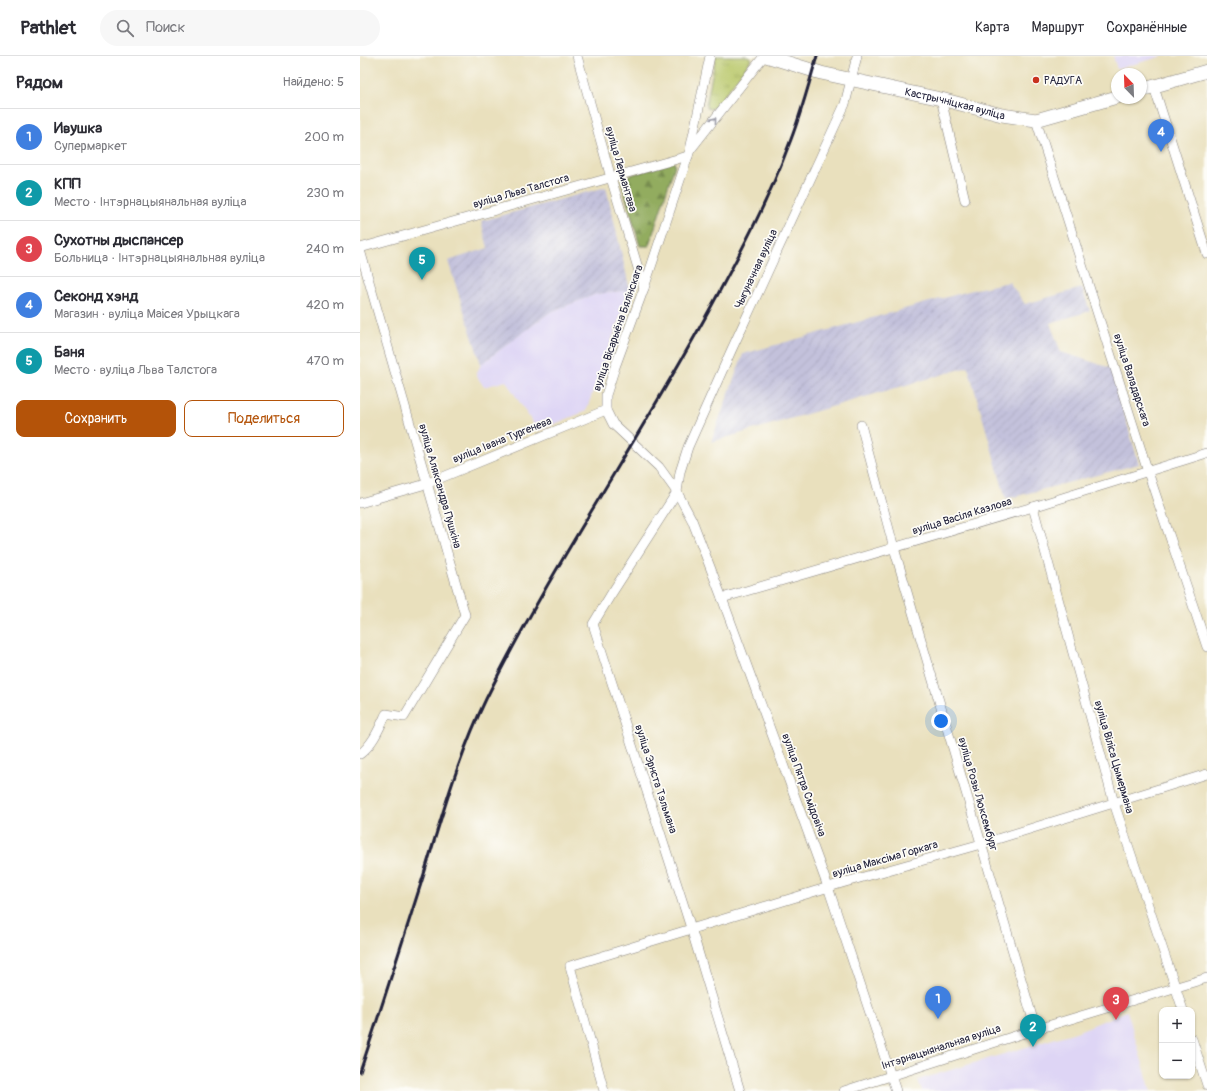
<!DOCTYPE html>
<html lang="ru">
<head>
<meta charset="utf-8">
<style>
	:root { --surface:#fff; --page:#f7f7f7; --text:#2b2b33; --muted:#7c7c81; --line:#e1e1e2; --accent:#b45309 }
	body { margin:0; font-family:Pangolin,sans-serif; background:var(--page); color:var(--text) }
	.controls { position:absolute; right:12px; bottom:12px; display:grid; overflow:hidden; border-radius:8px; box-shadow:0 1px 3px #0004 }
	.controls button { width:36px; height:36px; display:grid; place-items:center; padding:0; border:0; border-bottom:1px solid var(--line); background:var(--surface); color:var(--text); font:20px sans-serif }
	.compass { position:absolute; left:751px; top:12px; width:36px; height:36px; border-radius:50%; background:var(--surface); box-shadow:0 1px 3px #0004; rotate:337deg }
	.you { position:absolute; left:581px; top:665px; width:14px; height:14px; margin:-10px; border:3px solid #fff; border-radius:50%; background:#1a73e8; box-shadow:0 0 0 6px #1a73e833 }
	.badge { display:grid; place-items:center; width:26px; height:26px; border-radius:50%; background:var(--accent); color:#fff; font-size:13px; font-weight:700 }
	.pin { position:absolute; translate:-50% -33px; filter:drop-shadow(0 1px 2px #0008) }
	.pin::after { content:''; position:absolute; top:21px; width:14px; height:12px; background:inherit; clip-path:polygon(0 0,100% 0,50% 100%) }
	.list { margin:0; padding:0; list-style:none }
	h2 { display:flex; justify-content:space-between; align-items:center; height:52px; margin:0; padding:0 16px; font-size:17px }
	h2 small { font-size:13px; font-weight:400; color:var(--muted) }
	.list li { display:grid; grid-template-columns:26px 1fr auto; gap:12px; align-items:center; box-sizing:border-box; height:56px; padding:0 16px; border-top:1px solid var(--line) }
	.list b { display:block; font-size:15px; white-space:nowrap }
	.list p { margin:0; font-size:13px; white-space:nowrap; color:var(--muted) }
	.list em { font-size:13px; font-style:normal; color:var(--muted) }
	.actions { display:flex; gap:8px; padding:12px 16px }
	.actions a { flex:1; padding:9px 0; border:1px solid var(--accent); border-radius:8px; text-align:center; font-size:14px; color:var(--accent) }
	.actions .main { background:var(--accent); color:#fff }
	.icon { flex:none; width:22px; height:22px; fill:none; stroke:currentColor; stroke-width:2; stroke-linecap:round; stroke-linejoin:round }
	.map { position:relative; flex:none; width:847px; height:1035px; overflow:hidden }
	header { display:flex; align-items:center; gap:24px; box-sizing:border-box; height:56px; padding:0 20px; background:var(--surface); border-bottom:1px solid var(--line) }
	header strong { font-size:19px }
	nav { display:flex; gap:22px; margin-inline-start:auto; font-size:14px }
	.search { width:280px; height:36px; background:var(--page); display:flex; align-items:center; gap:10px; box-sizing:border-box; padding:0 14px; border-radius:22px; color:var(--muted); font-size:15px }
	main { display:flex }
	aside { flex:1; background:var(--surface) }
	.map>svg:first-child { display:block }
</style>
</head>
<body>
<header>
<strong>Pathlet</strong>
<div class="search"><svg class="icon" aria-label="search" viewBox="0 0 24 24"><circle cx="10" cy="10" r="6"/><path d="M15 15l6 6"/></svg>Поиск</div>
<nav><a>Карта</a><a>Маршрут</a><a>Сохранённые</a></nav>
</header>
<main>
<aside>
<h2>Рядом<small>Найдено: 5</small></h2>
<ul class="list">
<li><span class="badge" style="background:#3f7fe0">1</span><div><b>Ивушка</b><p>Супермаркет</p></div><em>200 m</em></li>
<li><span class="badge" style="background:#0f9aa8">2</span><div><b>КПП</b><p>Место · Інтэрнацыянальная вуліца</p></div><em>230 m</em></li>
<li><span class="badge" style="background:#e0444e">3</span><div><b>Сухотны дыспансер</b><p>Больница · Інтэрнацыянальная вуліца</p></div><em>240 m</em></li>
<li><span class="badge" style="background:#3f7fe0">4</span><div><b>Секонд хэнд</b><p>Магазин · вуліца Маісея Урыцкага</p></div><em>420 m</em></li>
<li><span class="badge" style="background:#0f9aa8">5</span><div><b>Баня</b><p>Место · вуліца Льва Талстога</p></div><em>470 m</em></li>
</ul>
<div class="actions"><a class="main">Сохранить</a><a>Поделиться</a></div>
</aside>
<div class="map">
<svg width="847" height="1035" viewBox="0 0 847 1035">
	<defs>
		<pattern id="industrial-furrows" width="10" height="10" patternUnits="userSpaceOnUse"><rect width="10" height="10" fill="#c3c1db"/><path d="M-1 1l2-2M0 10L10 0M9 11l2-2" fill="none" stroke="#a7a6bd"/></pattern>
		<pattern id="grass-tufts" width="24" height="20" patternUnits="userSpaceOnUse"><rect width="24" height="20" fill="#b9c86a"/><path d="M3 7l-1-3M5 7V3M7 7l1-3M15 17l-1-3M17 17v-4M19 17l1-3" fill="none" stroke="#9fac5d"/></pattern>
		<pattern id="forest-firs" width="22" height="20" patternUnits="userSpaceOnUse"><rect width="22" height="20" fill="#92ac5e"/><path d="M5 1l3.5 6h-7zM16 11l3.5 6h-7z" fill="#778c4f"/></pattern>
	</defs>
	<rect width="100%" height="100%" fill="#fdfcf7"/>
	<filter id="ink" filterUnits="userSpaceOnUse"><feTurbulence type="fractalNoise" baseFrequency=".025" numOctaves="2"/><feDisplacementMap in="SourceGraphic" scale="8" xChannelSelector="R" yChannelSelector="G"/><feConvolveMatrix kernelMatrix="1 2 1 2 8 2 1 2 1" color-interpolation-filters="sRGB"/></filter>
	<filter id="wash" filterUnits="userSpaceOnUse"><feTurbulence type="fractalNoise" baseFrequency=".012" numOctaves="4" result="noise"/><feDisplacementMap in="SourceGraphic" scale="16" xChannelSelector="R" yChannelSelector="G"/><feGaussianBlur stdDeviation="0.9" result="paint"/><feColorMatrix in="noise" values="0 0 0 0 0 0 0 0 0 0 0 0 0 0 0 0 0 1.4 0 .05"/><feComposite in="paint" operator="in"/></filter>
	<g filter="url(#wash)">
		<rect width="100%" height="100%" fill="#e9e0bd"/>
		<!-- built -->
		<g fill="#ded5f5">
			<polygon points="753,0 803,0 757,13"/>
			<polygon points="270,234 226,355 178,375 146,325 124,331 116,319 121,308 190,256 236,238"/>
			<polygon points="767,955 791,1035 562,1035 558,1024 716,976"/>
		</g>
		<!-- industrial -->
		<g fill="url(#industrial-furrows)">
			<polygon points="246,131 270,234 236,238 190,256 121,308 88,205 128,192 121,165"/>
			<polygon points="649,226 665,248 722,232 730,255 690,267 701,296 751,312 779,408 646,443 608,311 351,386 383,298 616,233"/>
		</g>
		<!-- grass -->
		<polygon fill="url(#grass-tufts)" stroke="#6e7552" points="356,0 386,0 390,1 391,4 356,50 351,53 347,52 346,49"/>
		<!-- forest -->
		<polygon fill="url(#forest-firs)" stroke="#5a674c" points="314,106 315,109 289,190 280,190 261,124 264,121"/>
	</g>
	<g filter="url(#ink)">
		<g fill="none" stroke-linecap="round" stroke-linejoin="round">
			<defs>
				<g id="street">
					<polyline points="217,0 251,122 284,232"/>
					<polyline points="350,0 330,94 284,232 255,311 246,339 246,354 253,368 299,411 317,436 332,464 362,542 468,831 536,1035"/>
					<polyline points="794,31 847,198"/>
					<polyline points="581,43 605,144"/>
					<polyline points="676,64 788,416 847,591"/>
					<polyline points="331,93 404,0"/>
					<polyline points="0,192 328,100"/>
					<path d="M0 194 105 559 44 661 26 658C19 673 13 688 0 698"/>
					<polyline points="501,369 534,492 676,974"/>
					<polyline points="0,447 66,428 246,354"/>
					<polyline points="673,451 754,747 823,954"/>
					<polyline points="362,542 673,451 847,397"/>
					<polyline points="832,983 847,1029"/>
					<polyline points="244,1035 210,910 482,827 621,788 847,718"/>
					<polyline points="380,1035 331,872 233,568 250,540 317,436 320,416 328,391 371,295 485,48 497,0"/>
					<polyline points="484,1035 661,978 847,922"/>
				</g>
				<g id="secondary">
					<path id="s1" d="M406 0 461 17 581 43 642 59 676 64 757 41"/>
					<polyline points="781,34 847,15"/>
				</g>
			</defs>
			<!-- street casing -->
			<use href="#street" stroke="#86817c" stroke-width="10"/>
			<!-- secondary casing -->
			<use href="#secondary" stroke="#86817c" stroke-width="14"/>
			<!-- street -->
			<use href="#street" stroke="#fff" stroke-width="9"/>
			<!-- secondary -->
			<use href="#secondary" stroke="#fff" stroke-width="13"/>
			<!-- rail -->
			<path stroke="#22223b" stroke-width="3" d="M0 1016C22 950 43 884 64 818 82 759 99 699 126 643 195 504 285 375 358 238 384 190 409 142 428 91 440 62 448 31 457 0"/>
		</g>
		<!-- one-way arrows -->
		<defs><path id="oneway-chevron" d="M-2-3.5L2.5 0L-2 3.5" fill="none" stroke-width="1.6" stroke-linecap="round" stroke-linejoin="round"/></defs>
		<use stroke="#9c9ca7" href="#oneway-chevron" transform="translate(354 64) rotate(-51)"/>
	</g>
	<!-- markers -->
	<circle fill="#c8321e" stroke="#fdfcf7" stroke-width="1.5" cx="676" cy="24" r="4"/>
	<g text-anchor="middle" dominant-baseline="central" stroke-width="3.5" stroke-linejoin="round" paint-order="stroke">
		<!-- poi labels -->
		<g font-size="11" fill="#22223b" stroke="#fdfcf7" text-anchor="start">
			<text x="684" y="24">РАДУГА</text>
		</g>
		<!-- street labels -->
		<g font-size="11" fill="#22223b" stroke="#fdfcf7">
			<text stroke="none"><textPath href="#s1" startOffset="195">Кастрычніцкая вуліца</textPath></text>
			<text transform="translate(261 113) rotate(74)">вуліца Лермантава</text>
			<text transform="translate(161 135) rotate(-16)">вуліца Льва Талстога</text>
			<text transform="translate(396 213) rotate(-65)">Чыгуначная вуліца</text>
			<text transform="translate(258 272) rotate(-71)">вуліца Вісарыёна Бялінскага</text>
			<text transform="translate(772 324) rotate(72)">вуліца Валадарскага</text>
			<text transform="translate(142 384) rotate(-22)">вуліца Івана Тургенева</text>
			<text transform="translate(80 430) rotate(74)">вуліца Аляксандра Пушкіна</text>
			<text transform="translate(602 460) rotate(-17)">вуліца Васіля Казлова</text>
			<text transform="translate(754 701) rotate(74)">вуліца Віліса Цымермана</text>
			<text transform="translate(296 723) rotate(72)">вуліца Эрнста Тэльмана</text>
			<text transform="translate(444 729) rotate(70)">вуліца Пятра Смідовіча</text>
			<text transform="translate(618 738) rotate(74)">вуліца Розы Люксембург</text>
			<text transform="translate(525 803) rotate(-16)">вуліца Максіма Горкага</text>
			<text transform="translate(581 991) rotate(-18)">Інтэрнацыянальная вуліца</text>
		</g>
	</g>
</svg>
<div class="controls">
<button>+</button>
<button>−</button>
</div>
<svg class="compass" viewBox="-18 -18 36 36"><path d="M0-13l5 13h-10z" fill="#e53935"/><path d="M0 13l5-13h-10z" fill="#7c7c81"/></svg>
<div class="you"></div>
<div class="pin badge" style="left:578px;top:963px;background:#3f7fe0">1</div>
<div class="pin badge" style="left:673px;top:991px;background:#0f9aa8">2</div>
<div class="pin badge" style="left:756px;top:964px;background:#e0444e">3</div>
<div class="pin badge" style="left:801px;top:96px;background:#3f7fe0">4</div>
<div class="pin badge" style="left:62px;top:224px;background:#0f9aa8">5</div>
</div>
</main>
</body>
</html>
